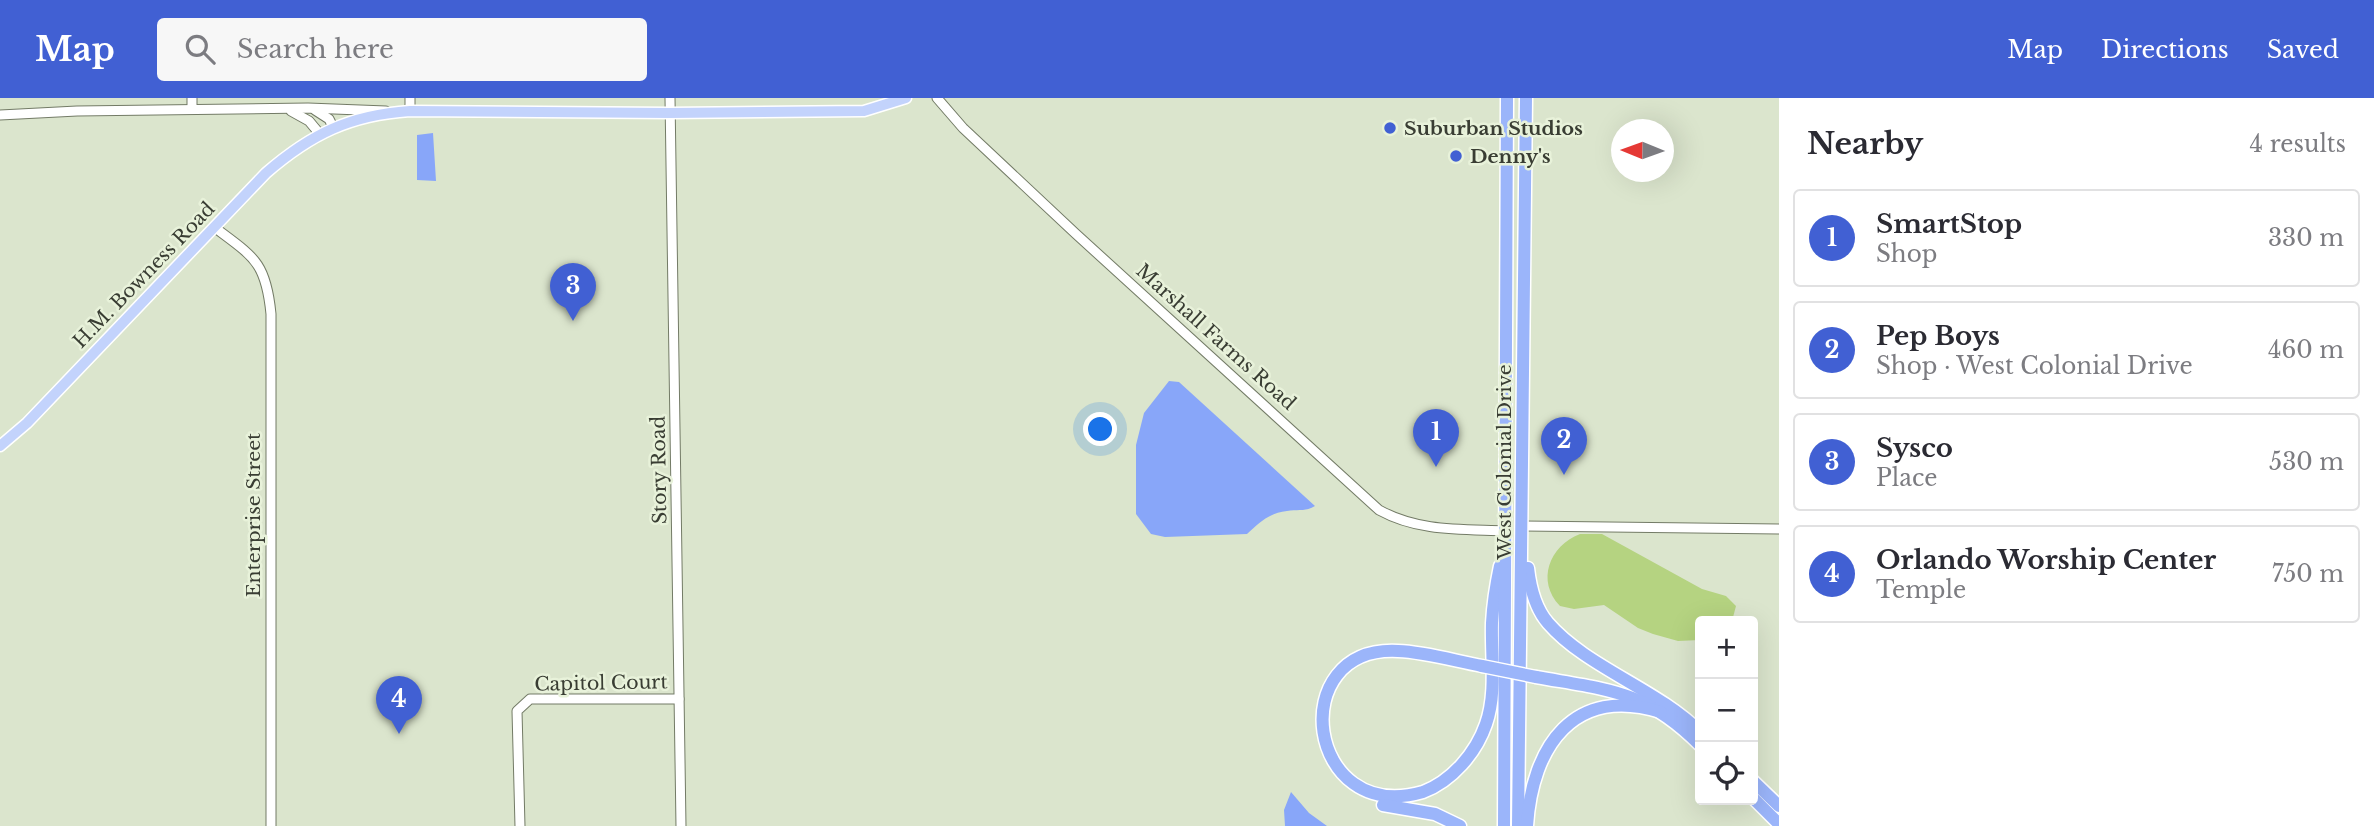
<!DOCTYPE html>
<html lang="en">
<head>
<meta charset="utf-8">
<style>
	:root { --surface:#fff; --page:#f7f7f7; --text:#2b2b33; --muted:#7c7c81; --line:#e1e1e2; --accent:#4160d3 }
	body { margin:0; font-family:"Libre Baskerville",serif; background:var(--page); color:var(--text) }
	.controls { position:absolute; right:21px; bottom:21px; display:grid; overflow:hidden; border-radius:7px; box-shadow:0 7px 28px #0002 }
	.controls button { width:63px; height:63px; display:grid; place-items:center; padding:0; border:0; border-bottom:2px solid var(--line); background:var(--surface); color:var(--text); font:35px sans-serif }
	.compass { position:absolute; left:1611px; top:21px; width:63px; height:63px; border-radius:50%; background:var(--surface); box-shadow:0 7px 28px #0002; rotate:271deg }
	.you { position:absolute; left:1101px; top:332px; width:24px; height:24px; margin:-18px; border:5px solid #fff; border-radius:50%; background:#1a73e8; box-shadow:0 0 0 10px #1a73e833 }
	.badge { display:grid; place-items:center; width:46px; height:46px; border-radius:50%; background:var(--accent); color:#fff; font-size:23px; font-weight:700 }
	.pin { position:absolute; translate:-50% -58px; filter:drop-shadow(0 2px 4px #0008) }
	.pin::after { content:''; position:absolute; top:37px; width:24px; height:21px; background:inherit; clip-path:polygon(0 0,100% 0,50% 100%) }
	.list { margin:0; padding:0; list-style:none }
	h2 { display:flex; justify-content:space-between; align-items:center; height:91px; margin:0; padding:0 28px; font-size:30px }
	h2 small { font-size:23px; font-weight:400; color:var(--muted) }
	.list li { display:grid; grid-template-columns:46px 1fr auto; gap:21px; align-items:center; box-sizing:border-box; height:98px; margin:0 14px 14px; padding:0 14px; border:2px solid var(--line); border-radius:7px }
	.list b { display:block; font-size:26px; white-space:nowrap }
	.list p { margin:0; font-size:23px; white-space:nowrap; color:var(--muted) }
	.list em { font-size:23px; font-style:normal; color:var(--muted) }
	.icon { flex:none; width:38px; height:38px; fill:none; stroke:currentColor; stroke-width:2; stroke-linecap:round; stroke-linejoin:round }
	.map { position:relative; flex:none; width:1779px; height:728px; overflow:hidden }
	header { display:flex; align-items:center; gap:42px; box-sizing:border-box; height:98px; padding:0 35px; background:var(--accent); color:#fff }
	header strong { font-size:33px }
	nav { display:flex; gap:38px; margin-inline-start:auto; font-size:24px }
	.search { width:490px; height:63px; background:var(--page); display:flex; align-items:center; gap:18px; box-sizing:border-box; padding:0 24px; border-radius:7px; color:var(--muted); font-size:26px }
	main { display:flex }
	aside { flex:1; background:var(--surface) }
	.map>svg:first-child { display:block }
</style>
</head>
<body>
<header>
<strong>Map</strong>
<div class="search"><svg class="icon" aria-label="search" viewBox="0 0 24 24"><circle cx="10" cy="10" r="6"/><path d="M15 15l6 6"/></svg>Search here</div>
<nav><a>Map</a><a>Directions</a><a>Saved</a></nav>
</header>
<main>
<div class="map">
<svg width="1779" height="728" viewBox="0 0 1779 728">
	<rect width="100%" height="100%" fill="#dbe5cd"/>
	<!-- green -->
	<path fill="#b5d381" d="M1580 436H1602L1702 491 1726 498 1736 508 1732 523H1700V542L1678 543 1653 536 1638 530 1604 507 1574 511 1560 508C1536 483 1549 448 1580 436Z"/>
	<!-- water -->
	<g fill="#88a6f9">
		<polygon points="433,35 436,83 417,82 417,37"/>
		<path d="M1169 283 1179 284 1315 408C1306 414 1298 411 1287 413 1269 415 1260 424 1247 436L1165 439 1151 436 1136 416V347L1144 315Z"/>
		<polygon points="1291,694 1309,715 1327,728 1285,728 1284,712"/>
	</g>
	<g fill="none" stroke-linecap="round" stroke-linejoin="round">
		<defs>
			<g id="minor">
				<polyline points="670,0 681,728"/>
				<path d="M937 0 963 30 1076 136 1379 412C1419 434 1461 431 1506 433"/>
				<polyline points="192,11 192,0"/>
				<polyline points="315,12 329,21 333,29"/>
				<polyline points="291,13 309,23 319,35"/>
				<polyline points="410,13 410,0"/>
				<polyline points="0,17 77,13 308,10 386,13"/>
				<path d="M214 129C254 159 266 164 271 216V728"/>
				<polyline points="1523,428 1779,431"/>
				<polyline points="520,728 517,613 530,601 679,601"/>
			</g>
			<path id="major" d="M0 348 27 325 266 75C311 36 350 17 410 13L670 15 864 13 906 0"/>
			<g id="highway">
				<path d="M1528 470C1530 488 1535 510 1548 525 1586 569 1657 591 1700 634"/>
				<path d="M1482 568C1455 563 1426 554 1398 553 1283 547 1306 728 1423 694 1452 683 1476 655 1486 626 1497 595 1491 558 1492 525 1493 506 1496 487 1500 468"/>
				<path d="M1536 579C1609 592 1645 592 1700 647"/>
				<polyline points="1753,683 1779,708"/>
				<polyline points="1753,700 1779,726"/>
				<polyline points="1383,707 1435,716 1460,728"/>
				<polyline points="1504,728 1507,0"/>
				<polyline points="1518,728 1526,0"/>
				<path d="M1527 728C1532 648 1574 587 1661 614"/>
			</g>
		</defs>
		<!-- minor casing -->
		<use href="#minor" stroke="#737b66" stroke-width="11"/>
		<!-- major casing -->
		<use href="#major" stroke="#fff" stroke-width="13"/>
		<!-- highway casing -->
		<use href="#highway" stroke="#fff" stroke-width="15"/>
		<!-- minor -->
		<use href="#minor" stroke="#fff" stroke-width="9"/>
		<!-- major -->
		<use href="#major" stroke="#c3d3fc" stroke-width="10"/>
		<!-- highway -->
		<use href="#highway" stroke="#9bb5fa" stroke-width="12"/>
		<defs>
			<polyline id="highway-bridge" points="1482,568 1536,579"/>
		</defs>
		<!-- highway-bridge casing -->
		<use href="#highway-bridge" stroke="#fff" stroke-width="15" stroke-linecap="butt"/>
		<!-- highway-bridge -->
		<use href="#highway-bridge" stroke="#9bb5fa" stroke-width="12"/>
	</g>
	<!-- markers -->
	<g fill="#4160d3" stroke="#e8f2da" stroke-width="2.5">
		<circle cx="1390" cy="30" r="7"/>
		<circle cx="1456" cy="58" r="7"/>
	</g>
	<g text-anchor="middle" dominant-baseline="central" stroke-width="5" stroke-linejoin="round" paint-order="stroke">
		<!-- poi labels -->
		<g font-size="19" font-weight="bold" fill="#393d33" stroke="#e8f2da" text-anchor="start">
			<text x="1404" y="30">Suburban Studios</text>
			<text x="1470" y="58">Denny's</text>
		</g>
		<!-- street labels -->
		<g font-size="19" fill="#393d33" stroke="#e8f2da">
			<text transform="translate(144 177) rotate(-46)">H.M. Bowness Road</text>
			<text transform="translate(1216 239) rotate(42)">Marshall Farms Road</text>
			<text transform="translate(1504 364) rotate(-90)">West Colonial Drive</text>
			<text transform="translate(659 372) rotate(-91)">Story Road</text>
			<text transform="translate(253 417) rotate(-90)">Enterprise Street</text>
			<text transform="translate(601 585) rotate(-1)">Capitol Court</text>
		</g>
	</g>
</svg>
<div class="controls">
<button>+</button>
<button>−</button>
<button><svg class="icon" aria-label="locate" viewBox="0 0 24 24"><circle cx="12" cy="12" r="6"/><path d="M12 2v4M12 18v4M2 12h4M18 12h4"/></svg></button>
</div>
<svg class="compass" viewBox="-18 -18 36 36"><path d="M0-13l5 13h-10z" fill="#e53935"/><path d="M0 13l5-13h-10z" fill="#7c7c81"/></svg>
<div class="you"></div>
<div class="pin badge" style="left:1436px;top:369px">1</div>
<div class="pin badge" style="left:1564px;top:377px">2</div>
<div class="pin badge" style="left:573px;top:223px">3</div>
<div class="pin badge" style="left:399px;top:636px">4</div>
</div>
<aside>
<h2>Nearby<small>4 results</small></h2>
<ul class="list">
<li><span class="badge">1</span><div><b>SmartStop</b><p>Shop</p></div><em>330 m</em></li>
<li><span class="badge">2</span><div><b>Pep Boys</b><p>Shop · West Colonial Drive</p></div><em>460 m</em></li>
<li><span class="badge">3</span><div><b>Sysco</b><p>Place</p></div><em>530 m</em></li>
<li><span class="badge">4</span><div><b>Orlando Worship Center</b><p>Temple</p></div><em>750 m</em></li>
</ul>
</aside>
</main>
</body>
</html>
